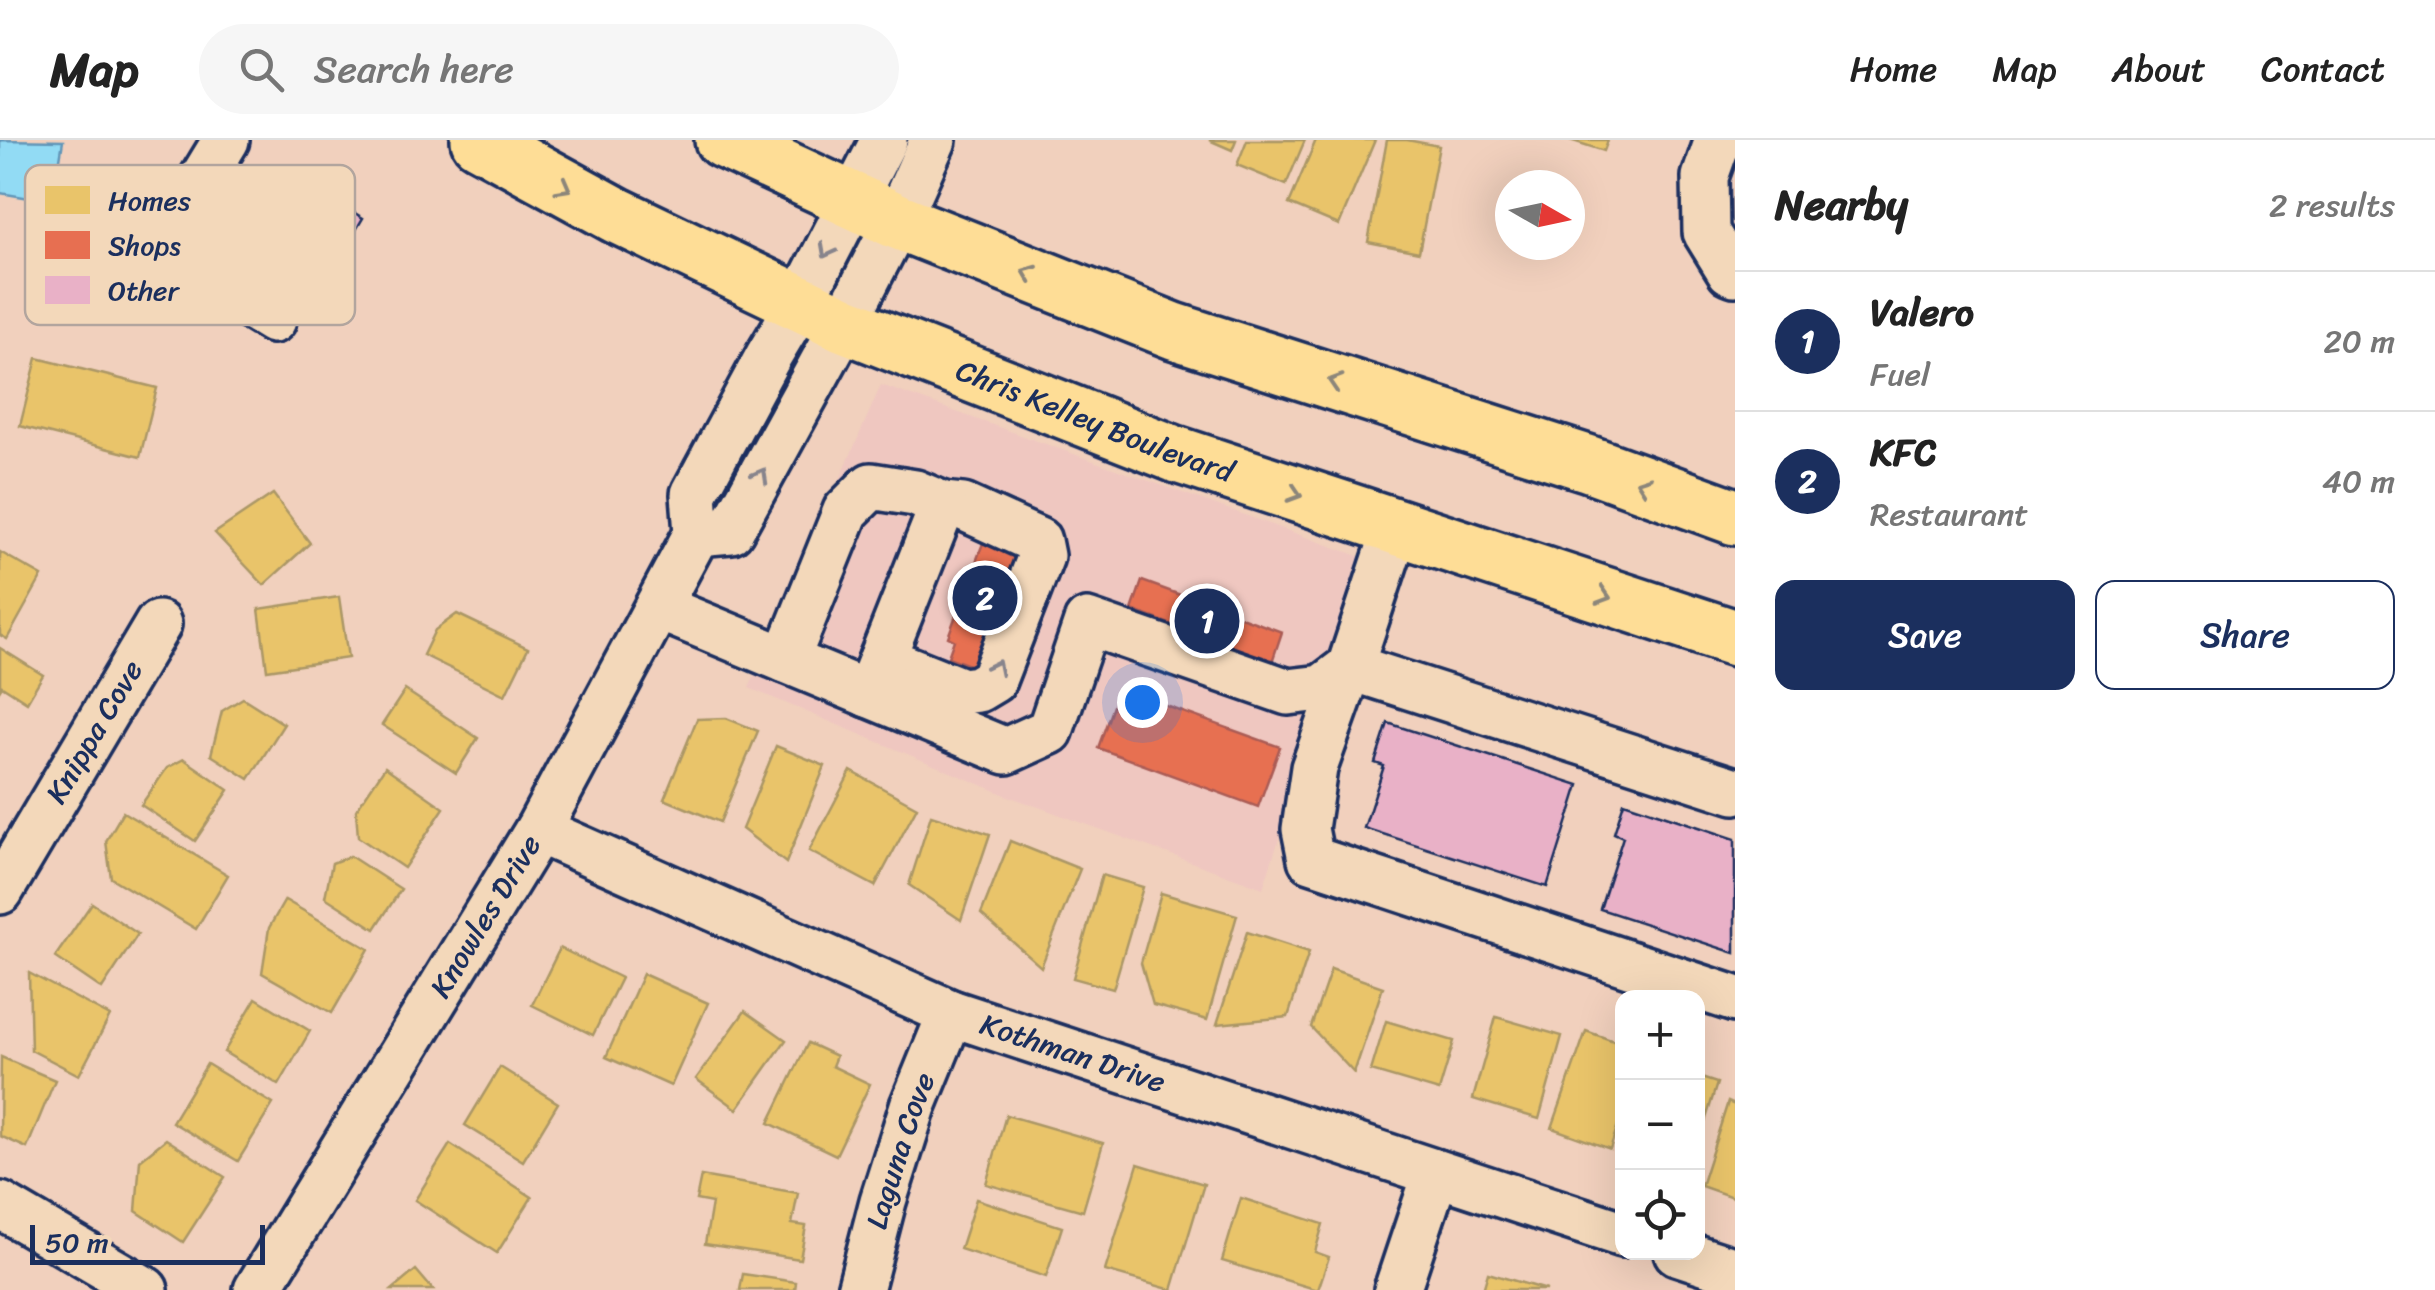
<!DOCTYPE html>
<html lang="en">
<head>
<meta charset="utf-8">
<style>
	:root { --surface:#fff; --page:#f6f6f6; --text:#222; --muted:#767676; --line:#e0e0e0; --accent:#1b2f5e }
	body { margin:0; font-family:Sriracha,sans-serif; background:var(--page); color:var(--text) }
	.controls { position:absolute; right:30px; bottom:30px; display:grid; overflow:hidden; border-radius:20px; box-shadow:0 10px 40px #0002 }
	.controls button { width:90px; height:90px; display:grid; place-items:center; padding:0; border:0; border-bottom:2px solid var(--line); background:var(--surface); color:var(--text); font:50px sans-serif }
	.compass { position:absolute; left:1495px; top:30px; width:90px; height:90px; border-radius:50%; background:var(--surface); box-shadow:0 10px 40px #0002; rotate:99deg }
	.scale { position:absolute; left:30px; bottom:25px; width:235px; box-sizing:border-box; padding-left:10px; border:5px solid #1b2f5e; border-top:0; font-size:28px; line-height:35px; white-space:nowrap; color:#1b2f5e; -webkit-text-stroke:8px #f3d8ba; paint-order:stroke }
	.you { position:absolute; left:1142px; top:562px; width:35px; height:35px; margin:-25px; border:8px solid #fff; border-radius:50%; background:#1a73e8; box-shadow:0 0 0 15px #1a73e833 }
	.badge { display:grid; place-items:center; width:65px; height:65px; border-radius:50%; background:var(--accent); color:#fff; font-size:32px; font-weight:700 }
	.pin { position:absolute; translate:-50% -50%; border:5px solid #fff; box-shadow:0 2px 10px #0006 }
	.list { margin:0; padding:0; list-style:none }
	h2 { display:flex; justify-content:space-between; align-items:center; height:130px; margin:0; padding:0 40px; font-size:42px }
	h2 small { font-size:32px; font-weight:400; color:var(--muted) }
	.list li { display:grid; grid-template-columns:65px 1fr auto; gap:30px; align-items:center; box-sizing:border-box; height:140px; padding:0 40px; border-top:2px solid var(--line) }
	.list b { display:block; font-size:38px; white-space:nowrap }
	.list p { margin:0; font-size:32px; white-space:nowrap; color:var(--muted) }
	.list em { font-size:32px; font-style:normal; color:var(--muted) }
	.actions { display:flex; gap:20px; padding:30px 40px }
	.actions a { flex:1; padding:22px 0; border:2px solid var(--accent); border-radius:20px; text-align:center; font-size:35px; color:var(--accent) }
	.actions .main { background:var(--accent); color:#fff }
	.icon { flex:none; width:55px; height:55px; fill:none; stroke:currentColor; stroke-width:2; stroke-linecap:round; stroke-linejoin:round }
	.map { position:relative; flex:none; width:1735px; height:1150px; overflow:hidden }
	header { display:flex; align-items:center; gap:60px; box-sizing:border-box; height:140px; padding:0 50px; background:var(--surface); border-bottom:2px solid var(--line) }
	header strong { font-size:48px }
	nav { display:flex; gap:55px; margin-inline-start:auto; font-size:35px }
	.search { width:700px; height:90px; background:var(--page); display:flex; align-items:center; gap:25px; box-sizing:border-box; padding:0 35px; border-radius:55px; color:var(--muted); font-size:38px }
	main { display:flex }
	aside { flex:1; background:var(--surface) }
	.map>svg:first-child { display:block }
</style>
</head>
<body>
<header>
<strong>Map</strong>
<div class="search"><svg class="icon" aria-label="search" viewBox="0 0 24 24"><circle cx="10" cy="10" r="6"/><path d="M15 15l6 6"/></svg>Search here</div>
<nav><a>Home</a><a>Map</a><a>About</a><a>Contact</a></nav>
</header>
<main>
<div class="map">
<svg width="1735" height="1150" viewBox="0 0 1735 1150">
	<rect width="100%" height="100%" fill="#f1d0bd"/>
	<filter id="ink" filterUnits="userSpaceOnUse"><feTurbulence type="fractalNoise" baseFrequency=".01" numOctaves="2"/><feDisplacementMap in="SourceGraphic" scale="20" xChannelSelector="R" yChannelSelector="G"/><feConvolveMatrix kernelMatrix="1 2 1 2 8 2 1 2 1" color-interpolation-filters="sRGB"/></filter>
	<g filter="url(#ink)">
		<!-- built -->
		<polygon fill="#efc7c0" points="881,245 1370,420 1263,748 1008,656 749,548"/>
		<!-- water -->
		<polygon fill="#92dbf4" stroke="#6296b8" stroke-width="2.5" points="0,0 63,1 53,62 0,53"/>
		<!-- homes -->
		<g fill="#e9c46a" stroke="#ab9766" stroke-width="2.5">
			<polygon points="1209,0 1236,0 1232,10"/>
			<polygon points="1247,0 1305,0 1286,45 1237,25"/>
			<polygon points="1316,0 1375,0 1339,85 1289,64"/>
			<polygon points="1387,0 1407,0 1439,6 1419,112 1368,102"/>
			<polygon points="1570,0 1608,0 1604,11"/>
			<polygon points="37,218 157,248 140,317 20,286"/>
			<polygon points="273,354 310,403 264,445 215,393"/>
			<polygon points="0,412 42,436 7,499 0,495"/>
			<polygon points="339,457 348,518 267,530 259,469"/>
			<polygon points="457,474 528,508 505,555 423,515 435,490"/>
			<polygon points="0,508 43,535 27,562 2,546 0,549"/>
			<polygon points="405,550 478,598 456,633 382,585"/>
			<polygon points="243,558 284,584 249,639 211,615 222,571"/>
			<polygon points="726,578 758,591 720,682 664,659 697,579"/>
			<polygon points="776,606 825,626 786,723 742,689"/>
			<polygon points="184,619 229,650 195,701 141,665 167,628"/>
			<polygon points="385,627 444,668 404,728 358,697 356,670"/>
			<polygon points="851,631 917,667 875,746 809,711"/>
			<polygon points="123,672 228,735 196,789 111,738 106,701"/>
			<polygon points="931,675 990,694 961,780 909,745"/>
			<polygon points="1010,701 1080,729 1041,827 981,774"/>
			<polygon points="350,716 401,749 375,789 325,757 332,723"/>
			<polygon points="1102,735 1143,747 1113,849 1073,838"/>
			<polygon points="1161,753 1237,775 1207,880 1153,865 1141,823"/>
			<polygon points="285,760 369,809 332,873 262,833 269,788"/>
			<polygon points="92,763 138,794 102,849 55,817"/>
			<polygon points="1247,792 1309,812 1288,877 1217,884"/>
			<polygon points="560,808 621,838 593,895 532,865"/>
			<polygon points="1331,829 1383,847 1354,933 1311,887"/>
			<polygon points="29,833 110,876 79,935 31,910"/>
			<polygon points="643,834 708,863 671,946 606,917"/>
			<polygon points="256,858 310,891 279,945 224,912"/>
			<polygon points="745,871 786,900 737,969 696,939"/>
			<polygon points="1496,877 1562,896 1539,979 1473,959"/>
			<polygon points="1386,881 1454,901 1439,951 1371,931"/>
			<polygon points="1586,891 1622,904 1622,973 1610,1009 1552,988"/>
			<polygon points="808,903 836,916 832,926 870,944 836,1015 769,983"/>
			<polygon points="1,917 55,940 27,1008 0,996"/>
			<polygon points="207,924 273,964 238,1021 172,982"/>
			<polygon points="500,927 558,963 523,1021 465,985"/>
			<polygon points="1698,937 1717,943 1698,1005"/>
			<polygon points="1728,962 1735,965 1735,1058 1701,1046"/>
			<polygon points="1006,975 1103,1003 1083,1071 986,1044"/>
			<polygon points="166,999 225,1037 183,1102 136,1071 140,1020"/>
			<polygon points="450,1004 532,1057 497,1113 415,1060"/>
			<polygon points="1138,1024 1204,1044 1172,1150 1105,1131"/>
			<polygon points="701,1036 798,1053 792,1084 806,1086 800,1119 705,1104 712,1063 696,1060"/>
			<polygon points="1241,1058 1323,1084 1315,1112 1329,1117 1318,1150 1222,1121"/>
			<polygon points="976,1059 1062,1087 1046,1137 960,1109"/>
			<polygon points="416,1130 433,1150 392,1150"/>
			<polygon points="1488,1133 1546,1150 1483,1150"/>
			<polygon points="743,1134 796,1142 795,1150 740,1150"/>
		</g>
		<!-- shops -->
		<g fill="#e76f51" stroke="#aa5c55" stroke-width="2.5">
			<polygon points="983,403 1022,418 980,529 948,517 954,500 948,497"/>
			<polygon points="1142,441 1282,492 1272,522 1132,470"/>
			<polygon points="1119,549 1280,607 1258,667 1098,608"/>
		</g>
		<!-- building -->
		<g fill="#e9b1c7" stroke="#1b2f5e" stroke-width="2.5">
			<polygon points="266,30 297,39 363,78 309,170 216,115"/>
			<polygon points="1388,583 1579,645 1547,747 1364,688 1384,626 1375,623"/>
			<polygon points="1624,662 1735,699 1735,813 1600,769 1623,697 1614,693"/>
		</g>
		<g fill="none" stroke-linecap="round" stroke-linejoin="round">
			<defs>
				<g id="minor">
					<polyline points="226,0 159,110 273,180"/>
					<polyline points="1718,0 1705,37 1706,92 1730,131 1735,133"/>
					<polyline points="697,393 731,390 844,184 897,81 933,0"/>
					<polyline points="658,467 1006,611 1050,591 1087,482 1288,552 1322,548 1350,527 1396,388"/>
					<polyline points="882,519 962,551 978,549 993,540 1041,416 1038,401 963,367 943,365"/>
					<polyline points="786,520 846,371 871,346 915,353 943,365 868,554"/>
					<polyline points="1735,651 1350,527 1314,628 1305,689 1311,719 1735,859"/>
					<path id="s1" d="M538 690 951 873 1622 1094"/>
					<path id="s2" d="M0 751 158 484"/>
					<polyline points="0,1065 145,1150"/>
					<polyline points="1677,1112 1735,1131"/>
					<path id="s3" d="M257 1150 538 690 697 393 694 354 769 215 800 163 884 0"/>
					<path id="s4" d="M860 1150 883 1061 913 966 951 873"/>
					<polyline points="1397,1150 1436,1033"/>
				</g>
				<g id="major">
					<path id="s5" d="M479 0 616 75 844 184 1175 314 1735 498"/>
					<polyline points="723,0 897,81 1174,191 1587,323 1735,377"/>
				</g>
			</defs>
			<!-- minor casing -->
			<use href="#minor" stroke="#1b2f5e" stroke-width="52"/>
			<!-- major casing -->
			<use href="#major" stroke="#1b2f5e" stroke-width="62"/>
			<!-- minor -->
			<use href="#minor" stroke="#f3d8ba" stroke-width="45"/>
			<!-- major -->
			<use href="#major" stroke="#fedd96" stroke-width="55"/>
		</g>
		<!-- one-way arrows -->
		<defs><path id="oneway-chevron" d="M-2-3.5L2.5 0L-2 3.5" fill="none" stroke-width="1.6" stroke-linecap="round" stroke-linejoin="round" transform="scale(2.5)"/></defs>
		<g stroke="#8c867a">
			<use href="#oneway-chevron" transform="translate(564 47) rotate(29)"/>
			<use href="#oneway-chevron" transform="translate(1029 133) rotate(-158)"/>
			<use href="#oneway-chevron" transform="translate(1335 242) rotate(-162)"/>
			<use href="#oneway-chevron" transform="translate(1643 344) rotate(-160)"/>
			<use href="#oneway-chevron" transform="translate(1295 354) rotate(18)"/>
			<use href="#oneway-chevron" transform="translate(1604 456) rotate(18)"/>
		</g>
		<g stroke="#87848c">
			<use href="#oneway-chevron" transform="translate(827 111) rotate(118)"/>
			<use href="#oneway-chevron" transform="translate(761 335) rotate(-61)"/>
			<use href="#oneway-chevron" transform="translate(996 527) rotate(-64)"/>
		</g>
	</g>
	<g text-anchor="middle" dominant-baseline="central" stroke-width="10" stroke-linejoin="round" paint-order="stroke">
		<!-- street labels -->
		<g font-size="30" fill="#1b2f5e" stroke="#f3d8ba">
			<text stroke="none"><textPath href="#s5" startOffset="678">Chris Kelley Boulevard</textPath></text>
			<text stroke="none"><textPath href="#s2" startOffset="185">Knippa Cove</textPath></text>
			<text stroke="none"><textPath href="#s3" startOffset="438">Knowles Drive</textPath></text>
			<text stroke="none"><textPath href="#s1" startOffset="580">Kothman Drive</textPath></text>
			<text stroke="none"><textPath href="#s4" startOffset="145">Laguna Cove</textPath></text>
		</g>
	</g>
	<!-- legend -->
	<rect x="25" y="25" width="330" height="160" rx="15" fill="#f3d8ba" stroke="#b2a59e" stroke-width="2.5"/>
	<rect x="45" y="46" width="45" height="28" fill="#e9c46a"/>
	<rect x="45" y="91" width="45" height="28" fill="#e76f51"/>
	<rect x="45" y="136" width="45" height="28" fill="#e9b1c7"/>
	<g font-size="28" fill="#1b2f5e">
		<text x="108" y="70">Homes</text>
		<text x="108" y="115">Shops</text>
		<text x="108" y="160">Other</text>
	</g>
</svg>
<div class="controls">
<button>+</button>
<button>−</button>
<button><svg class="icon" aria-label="locate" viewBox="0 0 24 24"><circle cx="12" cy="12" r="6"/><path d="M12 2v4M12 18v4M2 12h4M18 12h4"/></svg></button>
</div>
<svg class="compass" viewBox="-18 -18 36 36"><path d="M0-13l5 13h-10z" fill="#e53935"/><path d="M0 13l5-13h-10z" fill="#767676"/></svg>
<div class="scale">50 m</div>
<div class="you"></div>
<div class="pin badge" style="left:1207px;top:481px">1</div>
<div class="pin badge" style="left:985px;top:458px">2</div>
</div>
<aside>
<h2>Nearby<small>2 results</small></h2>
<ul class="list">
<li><span class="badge">1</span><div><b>Valero</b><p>Fuel</p></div><em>20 m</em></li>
<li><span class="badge">2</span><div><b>KFC</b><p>Restaurant</p></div><em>40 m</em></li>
</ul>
<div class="actions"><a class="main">Save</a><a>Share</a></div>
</aside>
</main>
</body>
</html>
